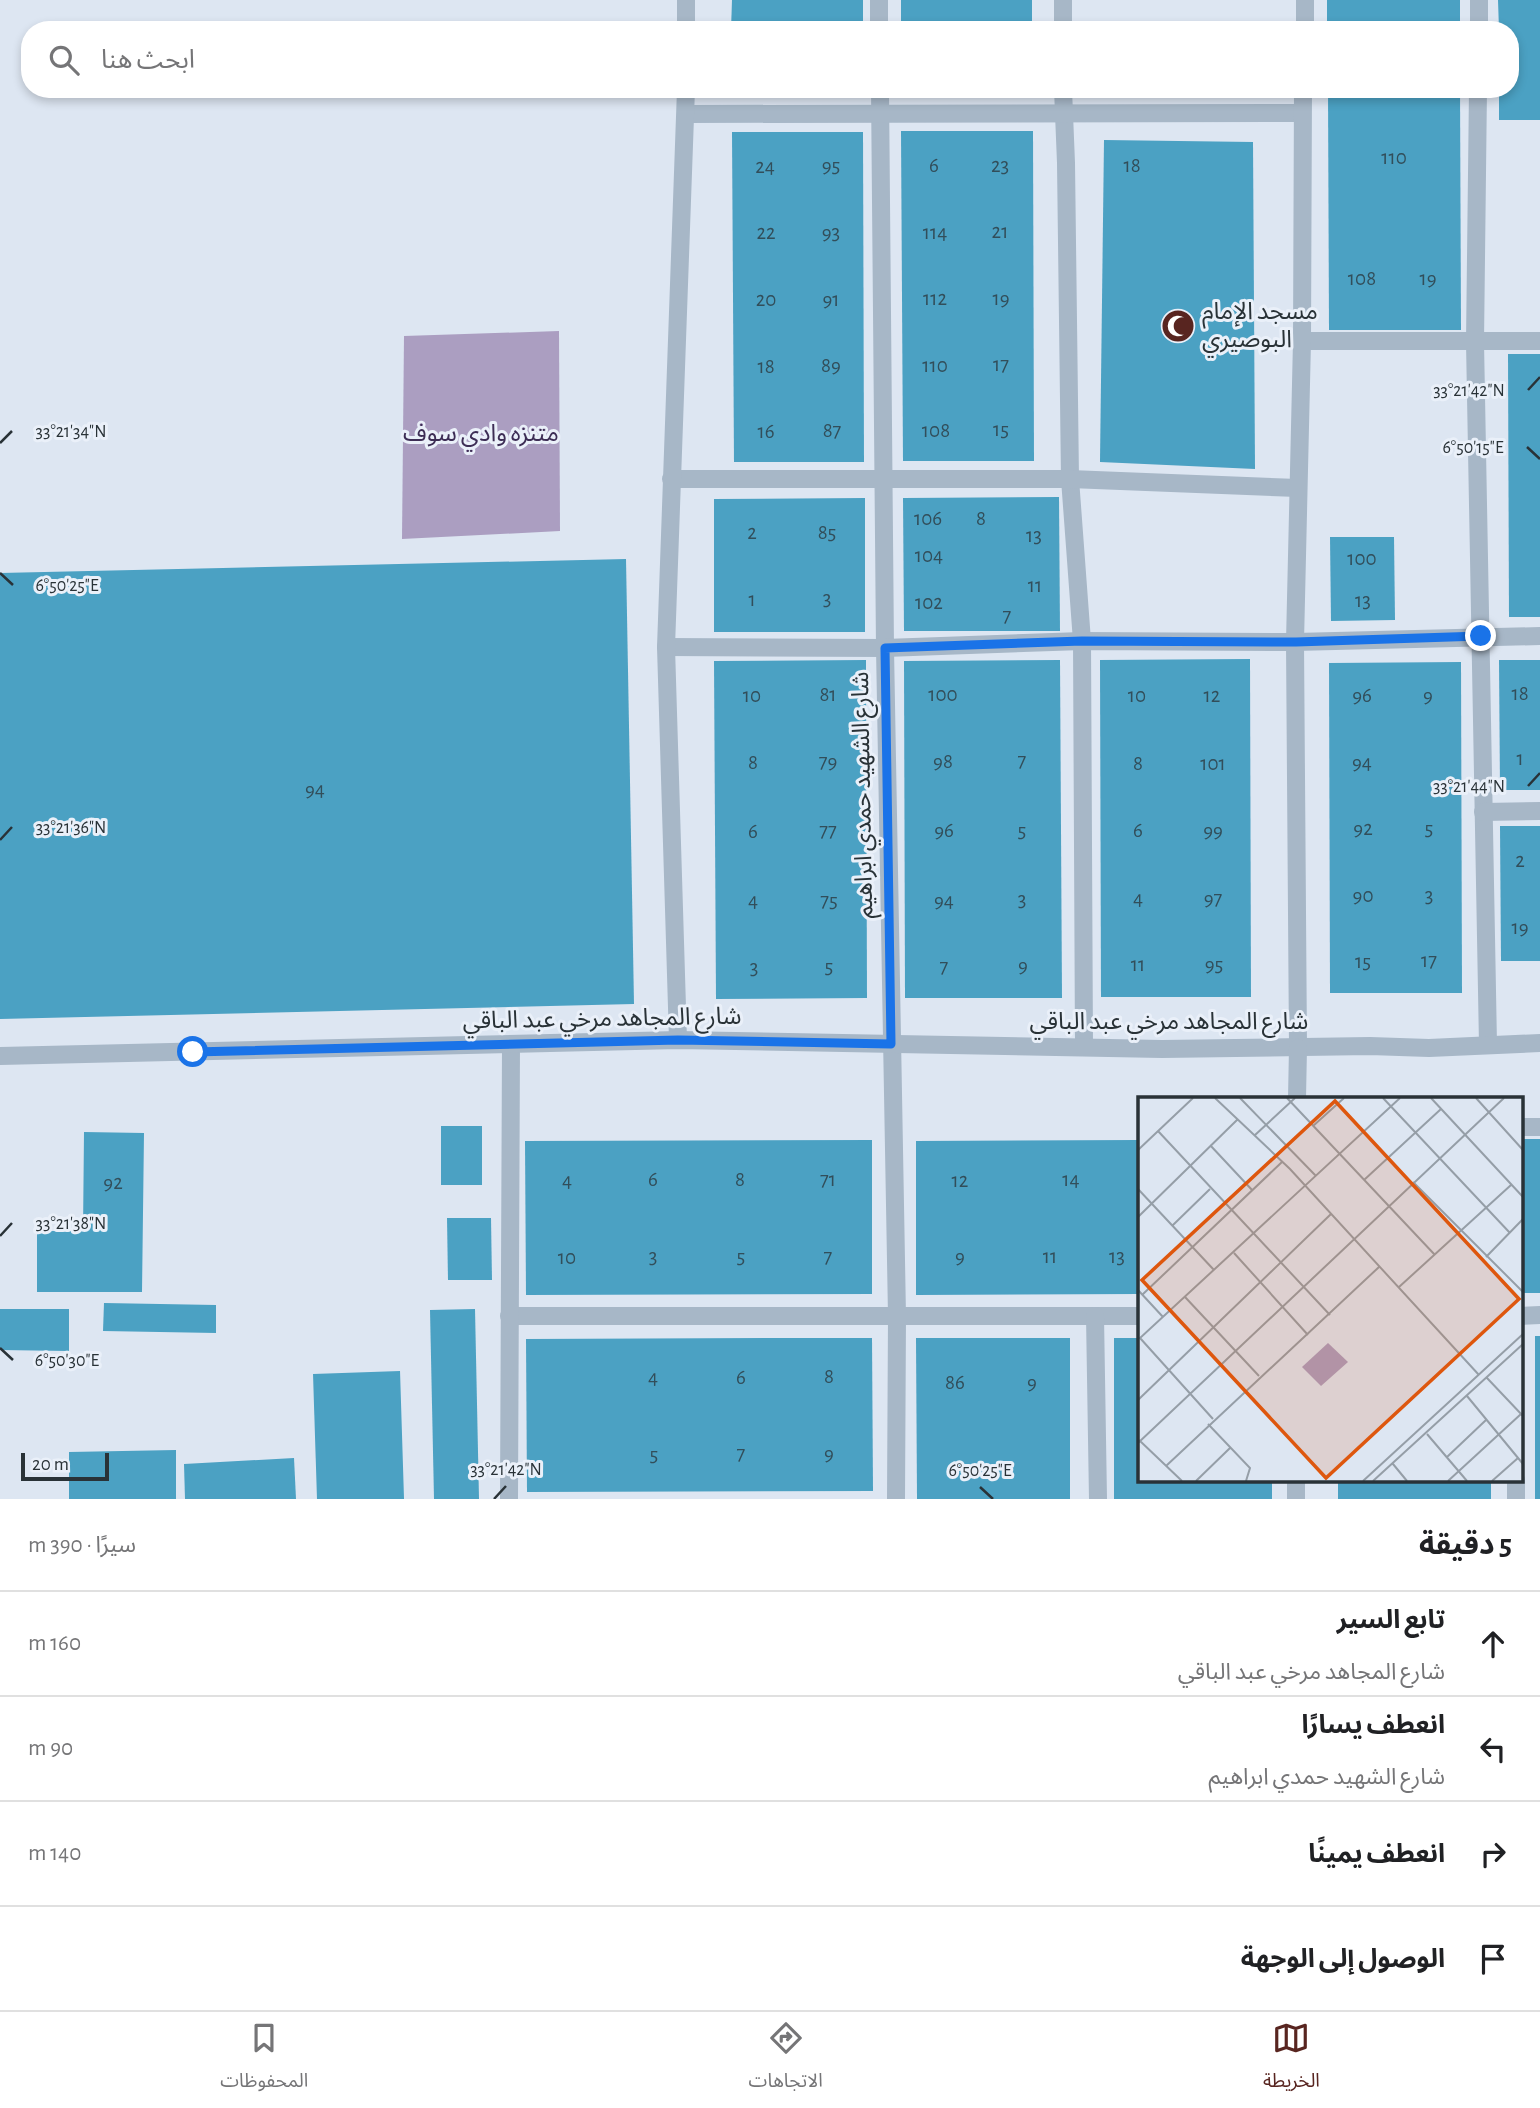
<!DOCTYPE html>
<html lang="ar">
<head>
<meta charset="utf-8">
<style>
	:root { --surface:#fff; --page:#f2f2f2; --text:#202124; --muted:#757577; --line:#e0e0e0; --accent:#582520 }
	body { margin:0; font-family:"Alegreya Sans","Noto Sans Arabic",sans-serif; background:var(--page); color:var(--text); direction:rtl }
	.scale { position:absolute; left:21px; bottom:18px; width:88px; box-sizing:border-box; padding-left:7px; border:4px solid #293237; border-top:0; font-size:19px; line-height:24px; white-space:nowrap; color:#293237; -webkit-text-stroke:5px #eaf0f9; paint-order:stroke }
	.stop { position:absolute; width:21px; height:21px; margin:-16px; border:5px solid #1a73e8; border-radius:50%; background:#fff }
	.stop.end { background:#1a73e8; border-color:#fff; box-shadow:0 2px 7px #0008 }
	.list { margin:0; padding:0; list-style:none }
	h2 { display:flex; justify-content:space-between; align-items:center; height:91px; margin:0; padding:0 28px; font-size:30px }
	h2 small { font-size:23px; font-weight:400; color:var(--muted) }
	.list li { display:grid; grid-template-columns:46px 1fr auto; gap:21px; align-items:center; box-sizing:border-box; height:105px; padding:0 28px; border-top:2px solid var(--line) }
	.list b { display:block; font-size:26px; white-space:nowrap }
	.list p { margin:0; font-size:23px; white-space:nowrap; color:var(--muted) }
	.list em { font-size:23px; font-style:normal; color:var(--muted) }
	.icon { flex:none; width:38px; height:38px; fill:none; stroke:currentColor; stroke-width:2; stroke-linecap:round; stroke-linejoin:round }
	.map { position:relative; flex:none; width:1540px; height:1499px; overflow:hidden; direction:ltr }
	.search { position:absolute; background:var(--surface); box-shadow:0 4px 10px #0003; left:21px; right:21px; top:21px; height:77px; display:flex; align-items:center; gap:18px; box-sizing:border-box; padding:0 24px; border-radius:28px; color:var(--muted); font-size:26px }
	.sheet { height:511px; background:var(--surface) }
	nav { display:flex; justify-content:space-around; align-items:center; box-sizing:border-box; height:98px; border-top:2px solid var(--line); background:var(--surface); font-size:19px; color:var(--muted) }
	nav a { display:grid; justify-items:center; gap:4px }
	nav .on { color:var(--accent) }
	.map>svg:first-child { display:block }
</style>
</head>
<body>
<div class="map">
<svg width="1540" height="1499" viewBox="0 0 1540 1499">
	<rect width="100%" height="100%" fill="#dde6f2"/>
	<!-- green -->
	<polygon fill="#ab9ec1" points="559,331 560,531 402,539 404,336"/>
	<!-- building -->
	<g fill="#4ba1c3">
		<polygon points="732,0 863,0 863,30 731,30"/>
		<rect x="901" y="0" width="131" height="30"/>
		<rect x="1327" y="0" width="133" height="30"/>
		<polygon points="1498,0 1540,0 1540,120 1499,120 1499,89 1510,89 1510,30 1499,30"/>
		<rect x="732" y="89" width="131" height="8"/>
		<rect x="901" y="89" width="132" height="7"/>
		<polygon points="1328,89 1460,89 1461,330 1329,330"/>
		<polygon points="901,131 1033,131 1034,461 903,461"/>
		<polygon points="732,132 863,132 864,462 734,462"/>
		<polygon points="1104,140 1253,142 1255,469 1100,462"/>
		<polygon points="1508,354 1540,354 1540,617 1509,617"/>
		<polygon points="1059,497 1060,631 904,631 903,498"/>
		<polygon points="865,498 865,632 714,632 714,499"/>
		<polygon points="1330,537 1394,537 1395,620 1331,621"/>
		<polygon points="626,559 634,1004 0,1019 0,573"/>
		<polygon points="1250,659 1251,997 1101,997 1100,660"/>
		<polygon points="866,660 867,998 716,999 714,661"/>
		<polygon points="1060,660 1062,998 905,998 904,661"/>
		<polygon points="1499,660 1540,660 1540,790 1500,790"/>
		<polygon points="1461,662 1462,993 1330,993 1329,663"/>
		<polygon points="1500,826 1540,826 1540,961 1501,961"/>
		<rect x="441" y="1126" width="41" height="59"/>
		<polygon points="84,1132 144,1133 142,1292 37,1292 37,1231 83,1231"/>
		<rect x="1521" y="1139" width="19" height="154"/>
		<polygon points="872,1140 872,1294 526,1295 525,1141"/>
		<polygon points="1139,1140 1139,1294 916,1295 916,1141"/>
		<polygon points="447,1218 491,1218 492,1280 448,1280"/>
		<polygon points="104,1303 216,1305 216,1333 103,1331"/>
		<polygon points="0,1309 69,1309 69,1351 0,1350"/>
		<polygon points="475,1309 479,1499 434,1499 430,1310"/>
		<rect x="1535" y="1336" width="5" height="163"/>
		<polygon points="785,1338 872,1338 873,1491 527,1492 526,1339"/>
		<polygon points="916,1338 1070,1338 1070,1499 917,1499"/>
		<polygon points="1114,1338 1139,1338 1139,1480 1272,1480 1272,1499 1114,1499"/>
		<polygon points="400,1371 404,1499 317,1499 313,1374"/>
		<polygon points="176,1450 176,1499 69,1499 69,1452"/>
		<polygon points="294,1458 296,1499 185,1499 184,1464"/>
		<rect x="1338" y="1480" width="153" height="19"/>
	</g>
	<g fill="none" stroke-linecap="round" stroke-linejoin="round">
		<!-- minor -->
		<g stroke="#a7b7c7" stroke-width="18">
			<polyline points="879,0 879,30"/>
			<polyline points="1063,0 1063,30"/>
			<polyline points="686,30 686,0"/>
			<polyline points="1305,30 1305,0"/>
			<polyline points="1479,30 1479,0"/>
			<polyline points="880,89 885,648 897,1316 896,1499"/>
			<polyline points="1063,89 1066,163 1070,479 1082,641 1084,1047"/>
			<polyline points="1478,89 1475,342 1488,1045"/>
			<polyline points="686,114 1302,113"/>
			<polyline points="1302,341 1540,341"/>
			<polyline points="671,479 1070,479 1298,488"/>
			<polyline points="666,647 885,648 1082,641 1295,642 1540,636"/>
			<polyline points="1483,812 1540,811"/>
			<polyline points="678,1040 666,647 686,89"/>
			<polyline points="1298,1048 1295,642 1302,341 1303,89"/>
			<polyline points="1521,1127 1540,1127"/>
			<polyline points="509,1316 1139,1316"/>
			<polyline points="1095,1316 1098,1499"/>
			<polyline points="1521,1316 1540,1315"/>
			<polyline points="509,1499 511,1045"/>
			<polyline points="1516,1499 1516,1480"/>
		</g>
		<!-- tertiary -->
		<g stroke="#a7b7c7" stroke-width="18">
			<polyline points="0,1056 678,1040 1162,1049 1370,1046 1429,1048 1540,1043"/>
			<polyline points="1297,1098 1298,1048"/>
			<polyline points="1296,1480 1296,1499"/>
		</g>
	</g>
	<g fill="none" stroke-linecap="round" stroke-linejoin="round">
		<!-- route -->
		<polyline stroke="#1a73e8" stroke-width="9" points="193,1052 678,1040 891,1044 885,648 1082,641 1296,642 1481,636"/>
	</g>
	<!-- ticks -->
	<path fill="none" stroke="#293237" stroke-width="2.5" d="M1528 390 1540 377M0 443 12 431M1527 447 1540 459M0 573 13 585M1528 786 1540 773M0 840 12 827M0 1236 12 1223M0 1348 13 1360M980 1487 993 1499M494 1499 506 1486"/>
	<!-- icons -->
	<defs>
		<symbol id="mosque-disc" viewBox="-11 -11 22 22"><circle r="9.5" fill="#582520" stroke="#eaf0f9"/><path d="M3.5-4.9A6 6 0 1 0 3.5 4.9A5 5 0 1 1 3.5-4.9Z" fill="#fff"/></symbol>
	</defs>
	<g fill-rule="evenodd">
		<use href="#mosque-disc" x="1159" y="307" width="38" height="38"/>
	</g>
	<g text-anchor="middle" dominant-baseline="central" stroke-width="6" stroke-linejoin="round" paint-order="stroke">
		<!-- number labels -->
		<g font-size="21" fill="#324e5a">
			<text x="1394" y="157">110</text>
			<text x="831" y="165">95</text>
			<text x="934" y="165">6</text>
			<text x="1000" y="165">23</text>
			<text x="1132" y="165">18</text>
			<text x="765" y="166">24</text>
			<text x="1000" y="231">21</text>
			<text x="766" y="232">22</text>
			<text x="831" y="232">93</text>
			<text x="935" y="232">114</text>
			<text x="1362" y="278">108</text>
			<text x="1428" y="278">19</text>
			<text x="935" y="298">112</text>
			<text x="1001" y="298">19</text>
			<text x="766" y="299">20</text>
			<text x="831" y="299">91</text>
			<text x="1001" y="364">17</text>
			<text x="831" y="365">89</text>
			<text x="935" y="365">110</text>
			<text x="766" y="366">18</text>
			<text x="1001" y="429">15</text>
			<text x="832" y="430">87</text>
			<text x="936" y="430">108</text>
			<text x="766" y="431">16</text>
			<text x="928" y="518">106</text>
			<text x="981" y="518">8</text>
			<text x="752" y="532">2</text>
			<text x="827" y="532">85</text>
			<text x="1034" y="535">13</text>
			<text x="929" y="555">104</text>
			<text x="1362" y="558">100</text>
			<text x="1035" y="585">11</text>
			<text x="827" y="598">3</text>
			<text x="752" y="599">1</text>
			<text x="1363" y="600">13</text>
			<text x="929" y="602">102</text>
			<text x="1007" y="615">7</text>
			<text x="1520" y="693">18</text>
			<text x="828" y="694">81</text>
			<text x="943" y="694">100</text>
			<text x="752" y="695">10</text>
			<text x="1137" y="695">10</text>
			<text x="1212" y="695">12</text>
			<text x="1362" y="695">96</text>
			<text x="1428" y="695">9</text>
			<text x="1520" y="758">1</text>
			<text x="1022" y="760">7</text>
			<text x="828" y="761">79</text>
			<text x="943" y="761">98</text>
			<text x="753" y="762">8</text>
			<text x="1362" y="762">94</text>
			<text x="1138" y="763">8</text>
			<text x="1213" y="763">101</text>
			<text x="315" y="789">94</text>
			<text x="1363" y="828">92</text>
			<text x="1429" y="828">5</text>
			<text x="828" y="830">77</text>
			<text x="944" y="830">96</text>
			<text x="1022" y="830">5</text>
			<text x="1138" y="830">6</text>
			<text x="1213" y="830">99</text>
			<text x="753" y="831">6</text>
			<text x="1520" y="860">2</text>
			<text x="1363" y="895">90</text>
			<text x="1429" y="895">3</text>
			<text x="1138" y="898">4</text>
			<text x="1213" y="898">97</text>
			<text x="1022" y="899">3</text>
			<text x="753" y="900">4</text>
			<text x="829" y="900">75</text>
			<text x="944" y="900">94</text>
			<text x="1520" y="927">19</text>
			<text x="1429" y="960">17</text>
			<text x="1363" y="961">15</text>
			<text x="1138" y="964">11</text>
			<text x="1214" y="964">95</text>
			<text x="1023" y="965">9</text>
			<text x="829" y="966">5</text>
			<text x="944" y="966">7</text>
			<text x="754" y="967">3</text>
			<text x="653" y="1179">6</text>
			<text x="740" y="1179">8</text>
			<text x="828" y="1179">71</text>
			<text x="1071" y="1179">14</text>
			<text x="567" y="1180">4</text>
			<text x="960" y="1180">12</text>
			<text x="113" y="1182">92</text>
			<text x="653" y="1256">3</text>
			<text x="741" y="1256">5</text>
			<text x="828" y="1256">7</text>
			<text x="960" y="1256">9</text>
			<text x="1050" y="1256">11</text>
			<text x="1117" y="1256">13</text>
			<text x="567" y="1257">10</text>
			<text x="829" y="1376">8</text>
			<text x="653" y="1377">4</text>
			<text x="741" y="1377">6</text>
			<text x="955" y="1382">86</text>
			<text x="1032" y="1382">9</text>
			<text x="741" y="1453">7</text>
			<text x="829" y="1453">9</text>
			<text x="654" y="1454">5</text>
		</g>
		<!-- poi labels -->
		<g font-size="24" fill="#293237" stroke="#eaf0f9" text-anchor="start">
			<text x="1202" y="312">مسجد الإمام<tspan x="1202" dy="28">البوصيري</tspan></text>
		</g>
		<!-- park labels -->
		<g font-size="24" fill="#3d2d55" stroke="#eaf0f9">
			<text x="481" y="434">متنزه وادي سوف</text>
		</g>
		<!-- street labels -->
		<g font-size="24" fill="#293237" stroke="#eaf0f9">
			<text transform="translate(863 795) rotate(-91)">شارع الشهيد حمدي ابراهيم</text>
			<text transform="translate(602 1019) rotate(-1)">شارع المجاهد مرخي عبد الباقي</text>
			<text x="1169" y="1022">شارع المجاهد مرخي عبد الباقي</text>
		</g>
	</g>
	<!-- overview -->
	<g transform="translate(1138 1097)">
		<rect width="385" height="385" fill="#dde6f2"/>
		<path d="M190 246 210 265 183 289 164 270Z" fill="#ab9ec1"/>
		<path fill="none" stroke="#959ea7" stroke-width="2" d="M77 1 152 72 341 278M102 1 178 79M149 1 297 158M245 1 372 136M293 1 385 100M338 1 385 53M175 29 206 1M20 34 192 218M117 38 157 1M72 48 115 94M0 53 55 1M226 83 303 12M275 85 385 195M0 92 76 173M0 120 100 22M35 128 72 92M96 156 170 238M348 160 385 122M261 190 373 88M0 193 25 220M4 198 144 65M47 200 121 279M349 281 385 319M329 299 385 367M0 303 193 117M75 322 2 241 262 1M70 327 112 371 108 384M289 337 329 384M1 343 44 384M0 346 366 1M309 360 348 323M255 367 269 384M28 369 241 170M58 384 92 351M225 384 385 237M235 384 385 247M310 384 383 317M354 384 380 361"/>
		<path fill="#de570e" fill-opacity="0.15" stroke="#de570e" stroke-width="3.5" d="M197 4 381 202 188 381 4 183Z"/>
		<rect width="385" height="385" fill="none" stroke="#293237" stroke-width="3.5"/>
	</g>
	<g font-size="18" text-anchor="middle" fill="#293237" stroke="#eaf0f9" stroke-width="6" stroke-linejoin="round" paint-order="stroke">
		<text x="1469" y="396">33°21'42"N</text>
		<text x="71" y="437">33°21'34"N</text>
		<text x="1473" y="453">6°50'15"E</text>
		<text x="67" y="591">6°50'25"E</text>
		<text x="1469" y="792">33°21'44"N</text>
		<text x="71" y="833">33°21'36"N</text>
		<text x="71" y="1229">33°21'38"N</text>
		<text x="67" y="1366">6°50'30"E</text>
		<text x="506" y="1475">33°21'42"N</text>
		<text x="980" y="1476">6°50'25"E</text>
	</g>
</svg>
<div class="scale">20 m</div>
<div class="stop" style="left:193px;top:1052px"></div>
<div class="stop end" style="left:1481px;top:636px"></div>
<div class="search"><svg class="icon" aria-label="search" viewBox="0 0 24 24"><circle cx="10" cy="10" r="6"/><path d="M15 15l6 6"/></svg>ابحث هنا</div>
</div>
<section class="sheet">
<h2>5 دقيقة<small>سيرًا · 390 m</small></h2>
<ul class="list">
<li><svg class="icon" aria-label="ahead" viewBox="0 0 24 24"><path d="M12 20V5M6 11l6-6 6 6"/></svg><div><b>تابع السير</b><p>شارع المجاهد مرخي عبد الباقي</p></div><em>160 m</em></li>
<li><svg class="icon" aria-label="left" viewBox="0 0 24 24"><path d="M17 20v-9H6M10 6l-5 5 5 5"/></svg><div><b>انعطف يسارًا</b><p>شارع الشهيد حمدي ابراهيم</p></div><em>90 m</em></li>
<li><svg class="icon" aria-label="right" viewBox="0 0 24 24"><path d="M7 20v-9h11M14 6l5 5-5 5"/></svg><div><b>انعطف يمينًا</b></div><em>140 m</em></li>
<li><svg class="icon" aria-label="arrive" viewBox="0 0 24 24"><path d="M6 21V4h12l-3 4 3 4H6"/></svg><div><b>الوصول إلى الوجهة</b></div></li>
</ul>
</section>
<nav>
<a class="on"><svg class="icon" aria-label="map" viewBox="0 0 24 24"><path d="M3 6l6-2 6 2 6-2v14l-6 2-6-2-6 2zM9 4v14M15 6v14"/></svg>الخريطة</a>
<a><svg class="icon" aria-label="directions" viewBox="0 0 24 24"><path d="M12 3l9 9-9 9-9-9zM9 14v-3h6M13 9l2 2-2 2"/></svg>الاتجاهات</a>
<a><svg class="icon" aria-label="saved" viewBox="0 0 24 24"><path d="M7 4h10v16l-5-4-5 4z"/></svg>المحفوظات</a>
</nav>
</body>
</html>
